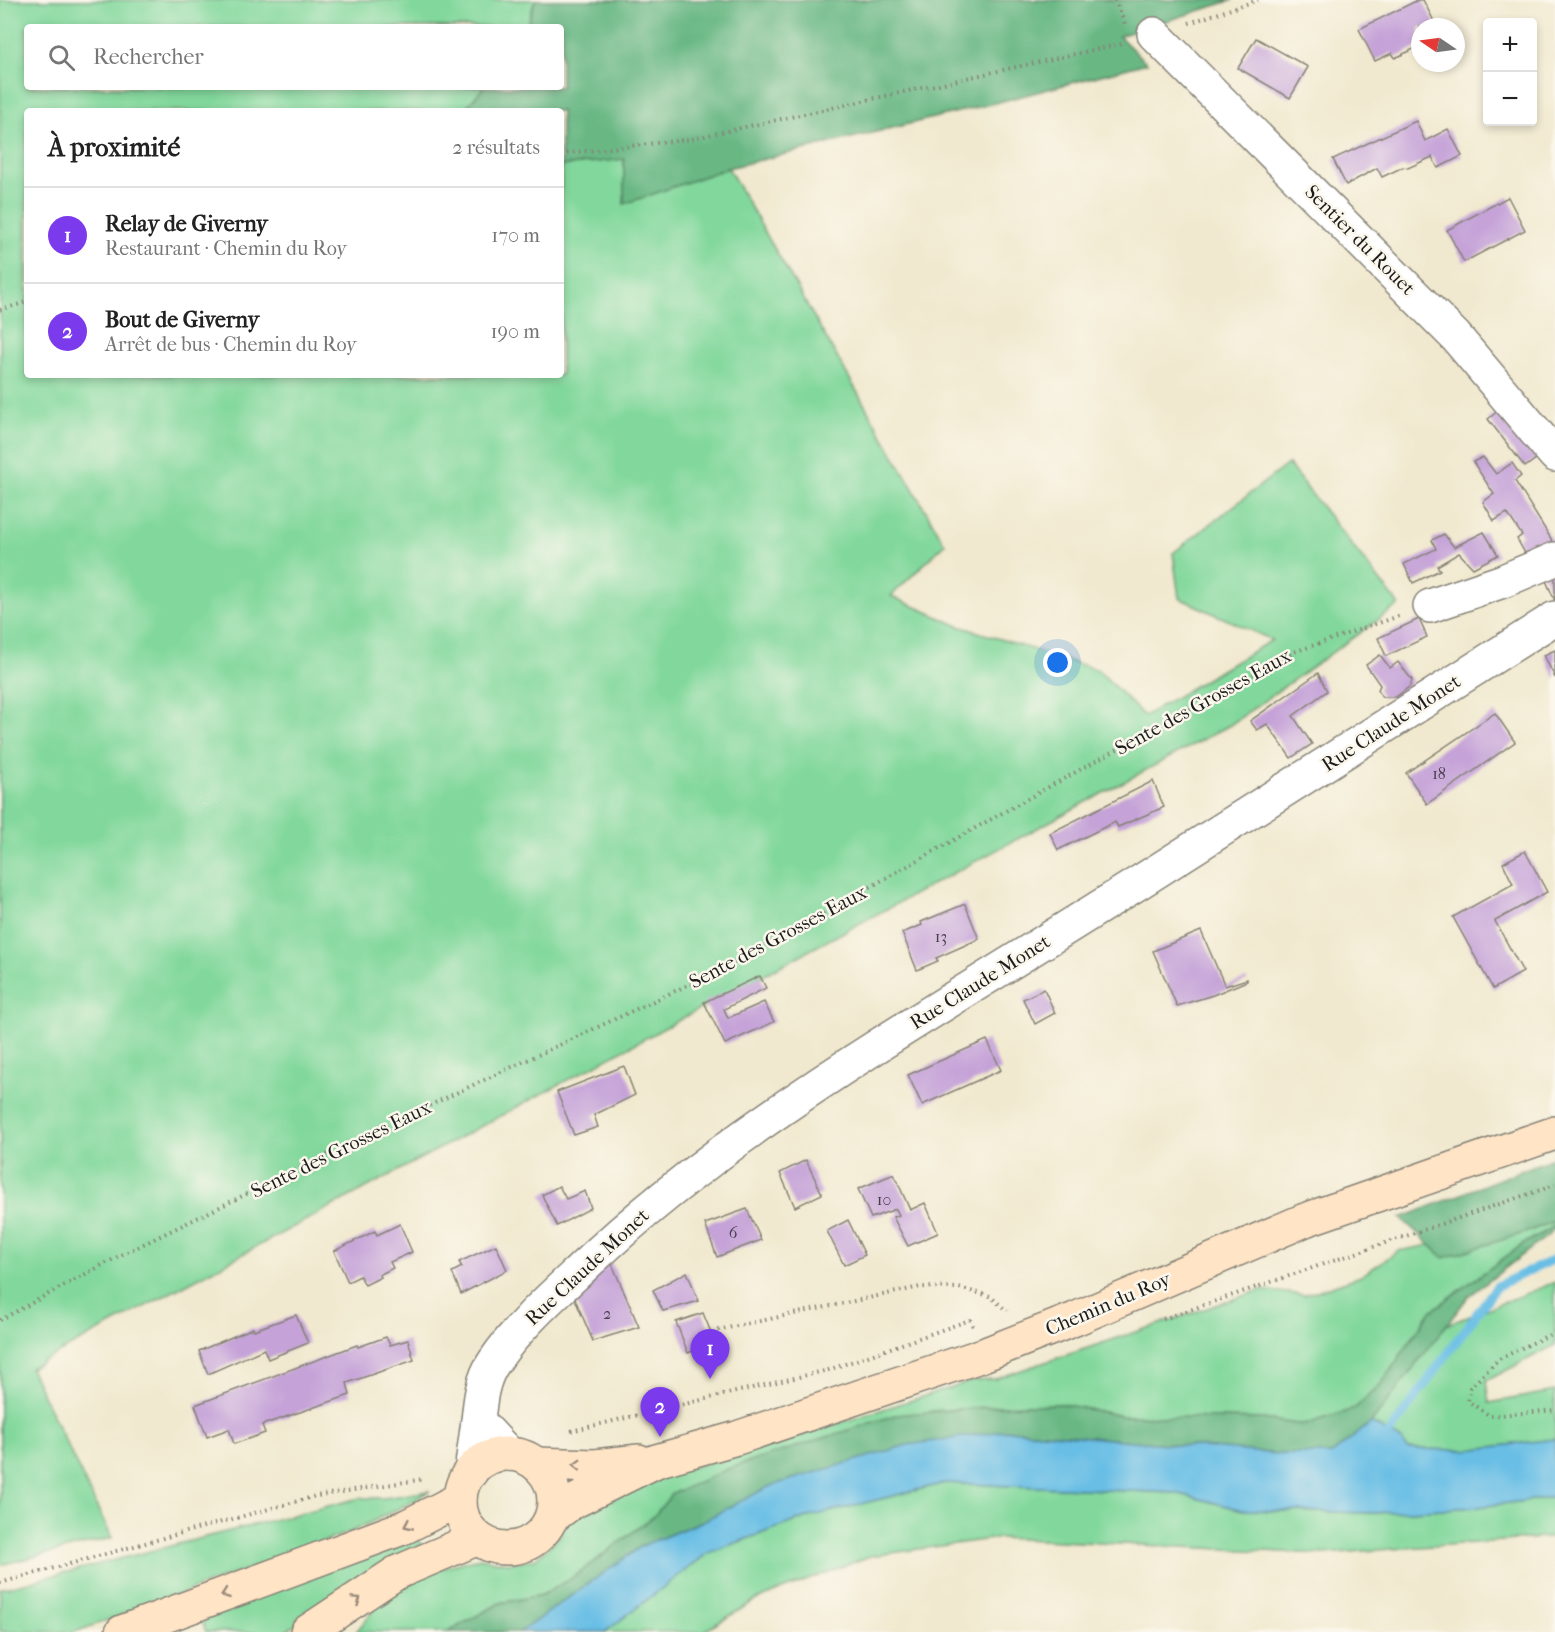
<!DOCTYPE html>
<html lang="fr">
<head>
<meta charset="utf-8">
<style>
	:root { --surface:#fff; --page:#f2f2f2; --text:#222; --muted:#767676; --line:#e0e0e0; --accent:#7c3aed }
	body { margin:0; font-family:"IM FELL French Canon",serif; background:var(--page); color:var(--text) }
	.controls { position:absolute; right:18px; top:18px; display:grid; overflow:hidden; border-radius:6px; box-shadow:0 3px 9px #0003 }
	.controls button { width:54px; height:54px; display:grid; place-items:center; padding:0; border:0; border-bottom:2px solid var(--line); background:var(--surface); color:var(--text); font:30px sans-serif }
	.compass { position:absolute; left:1411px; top:18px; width:54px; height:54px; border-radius:50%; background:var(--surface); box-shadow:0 3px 9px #0003; rotate:283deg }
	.you { position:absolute; left:1058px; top:663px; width:21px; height:21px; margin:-15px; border:4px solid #fff; border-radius:50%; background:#1a73e8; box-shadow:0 0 0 9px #1a73e833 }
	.badge { display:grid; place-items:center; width:39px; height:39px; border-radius:50%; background:var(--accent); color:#fff; font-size:20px; font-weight:700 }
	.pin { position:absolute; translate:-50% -50px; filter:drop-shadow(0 2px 3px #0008) }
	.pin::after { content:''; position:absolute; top:32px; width:21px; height:18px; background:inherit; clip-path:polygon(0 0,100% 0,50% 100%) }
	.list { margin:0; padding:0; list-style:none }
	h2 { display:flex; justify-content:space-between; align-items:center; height:78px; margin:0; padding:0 24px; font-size:26px }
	h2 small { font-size:20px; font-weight:400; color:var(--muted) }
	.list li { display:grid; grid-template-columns:39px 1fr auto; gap:18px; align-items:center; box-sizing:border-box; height:96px; padding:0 24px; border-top:2px solid var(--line) }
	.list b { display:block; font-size:22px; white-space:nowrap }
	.list p { margin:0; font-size:20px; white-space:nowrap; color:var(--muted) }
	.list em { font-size:20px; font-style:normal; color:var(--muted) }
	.icon { flex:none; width:33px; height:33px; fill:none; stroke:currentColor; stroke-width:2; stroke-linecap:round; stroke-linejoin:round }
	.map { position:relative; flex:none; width:1555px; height:1632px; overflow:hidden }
	.search { position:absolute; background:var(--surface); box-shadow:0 3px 9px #0003; left:24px; top:24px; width:540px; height:66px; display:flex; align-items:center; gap:15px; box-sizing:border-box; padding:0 21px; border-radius:6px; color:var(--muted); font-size:22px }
	.panel { position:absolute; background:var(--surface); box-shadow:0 3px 9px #0003; left:24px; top:108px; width:540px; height:270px; border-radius:6px }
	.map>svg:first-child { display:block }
</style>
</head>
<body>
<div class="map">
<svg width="1555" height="1632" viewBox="0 0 1555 1632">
	<rect width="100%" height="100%" fill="#fbf7ec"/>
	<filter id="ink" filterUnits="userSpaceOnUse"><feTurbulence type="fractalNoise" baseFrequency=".0167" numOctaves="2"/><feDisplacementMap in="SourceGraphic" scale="12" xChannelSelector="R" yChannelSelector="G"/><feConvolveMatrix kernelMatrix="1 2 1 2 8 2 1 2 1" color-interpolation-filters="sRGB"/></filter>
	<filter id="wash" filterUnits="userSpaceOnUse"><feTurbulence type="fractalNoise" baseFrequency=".008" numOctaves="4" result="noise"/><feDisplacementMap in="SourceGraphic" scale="24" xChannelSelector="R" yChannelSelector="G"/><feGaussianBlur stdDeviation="1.35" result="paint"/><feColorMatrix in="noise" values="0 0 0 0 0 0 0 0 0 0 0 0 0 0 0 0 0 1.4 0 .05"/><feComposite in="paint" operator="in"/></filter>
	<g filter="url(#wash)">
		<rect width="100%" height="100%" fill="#f1e9cf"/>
		<!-- green -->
		<g fill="#82d89c" stroke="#4f7a5c" stroke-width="1.5">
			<polygon points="0,0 535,0 527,27 27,27 27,87 484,87 463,111 27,111 27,375 561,375 561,166 624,159 624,204 728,168 945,544 891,596 959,626 1098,670 1144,716 1272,640 1179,598 1173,553 1288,464 1399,605 1230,725 30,1368 112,1538 0,1565"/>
			<polygon points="1555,1221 1555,1226 1522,1245 1430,1312 1382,1383 1354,1409 1304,1425 1263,1419 1123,1416 1062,1404 998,1406 932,1411 672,1494 654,1516 572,1578 542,1595 500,1603 448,1632 356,1632 388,1592 447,1566 480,1558 508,1563 535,1559 558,1538 572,1518 651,1479 770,1445 975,1380 995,1379 1261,1290 1305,1295 1361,1276 1398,1251 1430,1245 1444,1257 1524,1233"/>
			<polygon points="1555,1282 1555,1345 1486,1381 1489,1403 1555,1391 1555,1439 1467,1450 1408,1449 1400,1439 1371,1423 1446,1325"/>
			<polygon points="945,1483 1176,1493 1243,1510 1374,1513 1478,1507 1555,1497 1555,1537 1323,1554 997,1538 870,1556 756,1600 703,1632 605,1632 708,1553 804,1518"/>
			<polygon points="430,1491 410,1503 353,1531 75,1632 0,1632 0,1589 360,1498 384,1498"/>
			<polygon points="417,1533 422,1545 284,1632 206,1632 199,1612"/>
		</g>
		<!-- forest -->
		<g fill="#69b884" stroke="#426a50" stroke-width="1.5">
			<polygon points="535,0 1233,0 1119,36 1147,63 999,102 728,168 624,204 624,159 561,166 561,111 463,111 484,87 561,87 561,27 527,27"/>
			<polygon points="1555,1157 1555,1221 1524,1233 1444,1258 1401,1218"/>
			<polygon points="1555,1226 1555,1230 1468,1297 1371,1423 1332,1454 1279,1454 1009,1430 703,1521 642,1546 520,1632 448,1632 500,1603 542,1595 572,1578 654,1516 672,1494 730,1468 895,1415 998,1406 1062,1404 1123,1416 1263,1419 1304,1425 1354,1409 1382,1383 1430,1312 1522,1245"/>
		</g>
		<!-- water -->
		<polygon fill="#68bee5" stroke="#426d80" stroke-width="1.5" points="1371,1423 1400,1439 1408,1449 1467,1450 1555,1439 1555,1497 1478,1507 1374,1513 1243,1510 1176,1493 945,1483 804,1518 708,1553 605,1632 520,1632 642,1546 703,1521 770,1486 907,1445 1009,1430 1279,1454 1332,1454"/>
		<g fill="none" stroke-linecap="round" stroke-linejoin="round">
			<!-- stream -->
			<polyline stroke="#68bee5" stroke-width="9" points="1382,1443 1497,1286 1555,1259"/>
		</g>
		<g id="blocks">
			<!-- building -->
			<g fill="#c5a2d8">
				<polygon points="1418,0 1423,0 1437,27 1420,27 1420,46 1395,58 1392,53 1375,61 1359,29"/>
				<polygon points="1256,38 1308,67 1290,98 1238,68"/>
				<polygon points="1416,121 1425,141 1448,129 1462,156 1438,168 1432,157 1408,168 1403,167 1382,177 1377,168 1346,185 1333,159"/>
				<polygon points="1508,197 1525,230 1464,262 1447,230"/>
				<polygon points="1499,410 1537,458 1525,467 1488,419"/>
				<polygon points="1483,457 1496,474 1512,463 1521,476 1515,481 1555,545 1530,562 1517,539 1522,535 1507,513 1494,521 1483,502 1494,494 1473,462"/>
				<polygon points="1484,532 1498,555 1473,568 1459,553 1437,566 1440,570 1413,583 1404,564 1436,549 1432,540 1444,534 1454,547"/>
				<polygon points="1555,569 1555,601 1543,574"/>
				<polygon points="1419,619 1427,637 1386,656 1378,638"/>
				<polygon points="1555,650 1555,678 1544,655"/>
				<polygon points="1380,655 1390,668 1398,662 1412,680 1410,686 1396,697 1382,697 1378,690 1380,685 1366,665"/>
				<polygon points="1318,673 1327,691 1293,716 1312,744 1291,758 1267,724 1257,730 1250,721"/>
				<polygon points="1495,713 1515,742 1427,804 1406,773"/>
				<polygon points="1153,781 1164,807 1118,827 1115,822 1058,850 1050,833"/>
				<polygon points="1525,851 1547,892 1495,921 1523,972 1493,989 1453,917 1513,884 1503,863"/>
				<polygon points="965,904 979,939 936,958 938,961 917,970 902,933 922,925 921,922"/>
				<polygon points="1201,931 1225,986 1247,979 1247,981 1213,995 1177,1006 1153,951"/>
				<polygon points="760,976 766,988 724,1009 728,1018 764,1002 774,1022 725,1044 704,1002"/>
				<polygon points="1044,989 1055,1013 1035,1024 1023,999"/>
				<polygon points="987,1040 1001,1070 922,1105 908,1075"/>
				<polygon points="624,1066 635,1095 594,1115 598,1127 574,1135 557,1092"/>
				<polygon points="806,1160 822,1194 795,1207 780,1173"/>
				<polygon points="894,1174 910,1210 925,1203 938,1233 908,1246 893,1217 899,1215 896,1209 871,1218 858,1189"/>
				<polygon points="559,1186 566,1199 585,1191 591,1208 557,1226 542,1195"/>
				<polygon points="747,1209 761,1240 717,1257 705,1224"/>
				<polygon points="848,1220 865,1255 844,1265 827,1231"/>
				<polygon points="400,1224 412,1252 390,1262 393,1268 379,1275 381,1277 365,1285 360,1276 348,1282 334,1251 375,1231 377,1235"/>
				<polygon points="496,1245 507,1270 461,1294 452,1272 462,1267 459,1262"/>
				<polygon points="609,1257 639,1327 593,1341 575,1299"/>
				<polygon points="687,1272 699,1301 663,1311 653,1290"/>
				<polygon points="703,1313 715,1342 688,1353 676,1322"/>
				<polygon points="296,1315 308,1343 268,1359 264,1349 208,1374 199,1351 253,1328 254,1330"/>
				<polygon points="386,1337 390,1345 408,1340 414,1360 347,1383 350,1395 262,1425 265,1433 234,1444 229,1429 207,1437 195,1405 357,1345 358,1347"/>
			</g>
		</g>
	</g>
	<g filter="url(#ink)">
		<use href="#blocks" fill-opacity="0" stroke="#868276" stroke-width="1.5"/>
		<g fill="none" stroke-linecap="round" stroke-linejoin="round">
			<defs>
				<g id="minor">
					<polyline points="1154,34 1456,337 1555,455"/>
					<polyline points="1430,606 1503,581 1555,559"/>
					<path d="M478 1421C480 1400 482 1379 494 1362 517 1328 548 1300 578 1272 710 1145 869 1051 1023 955 1201 844 1378 732 1555 618"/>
					<polyline points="471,1472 478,1421 509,1454"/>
				</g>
				<g id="secondary">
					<circle cx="507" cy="1501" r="47"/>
					<polyline points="536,1464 595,1466 639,1461"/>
					<polyline points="552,1517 571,1503 656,1461 737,1438 983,1355 1075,1319 1305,1220 1555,1133"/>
					<polyline points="122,1632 405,1527 460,1499"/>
					<polyline points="307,1632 396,1573 478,1538"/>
				</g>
			</defs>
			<!-- minor casing -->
			<use href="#minor" stroke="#868276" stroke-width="36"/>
			<!-- secondary casing -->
			<use href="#secondary" stroke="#868276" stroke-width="36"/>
			<!-- path -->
			<g stroke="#868276" stroke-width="4" stroke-dasharray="1.5 4.5" stroke-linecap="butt">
				<polyline points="1115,0 1125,24"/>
				<polyline points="1189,23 1258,0"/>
				<polyline points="561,154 691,139 1125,43"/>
				<polyline points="0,310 27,302"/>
				<polyline points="1163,1319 1555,1185"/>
				<polyline points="0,1320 121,1255 411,1114 731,965 1036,794 1294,652 1402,615"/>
				<polyline points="718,1330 920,1287 959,1288 990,1296 1007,1311"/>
				<polyline points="1555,1332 1499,1359 1470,1388 1468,1401 1490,1416 1555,1410"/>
				<polyline points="571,1431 828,1370 970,1320 973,1326"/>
				<polyline points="0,1583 316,1496 424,1479"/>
			</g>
			<!-- minor -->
			<use href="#minor" stroke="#fff" stroke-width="33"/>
			<!-- secondary -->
			<use href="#secondary" stroke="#ffe4c6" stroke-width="33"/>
		</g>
		<!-- one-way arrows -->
		<defs><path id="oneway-chevron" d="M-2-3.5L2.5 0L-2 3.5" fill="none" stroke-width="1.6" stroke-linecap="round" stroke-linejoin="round" transform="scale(1.5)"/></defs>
		<g stroke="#998a7a">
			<use href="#oneway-chevron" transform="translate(577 1465) rotate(-178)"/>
			<use href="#oneway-chevron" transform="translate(408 1525) rotate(155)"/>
			<use href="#oneway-chevron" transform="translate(225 1594) rotate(160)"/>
			<use href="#oneway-chevron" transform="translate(357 1600) rotate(-34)"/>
		</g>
	</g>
	<g text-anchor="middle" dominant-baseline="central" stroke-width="5" stroke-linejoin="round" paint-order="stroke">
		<!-- number labels -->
		<g font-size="16" fill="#463e4b">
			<text x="1439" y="773">18</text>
			<text x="941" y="936">13</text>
			<text x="884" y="1199">10</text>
			<text x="733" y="1232">6</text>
			<text x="607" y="1313">2</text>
		</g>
		<!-- street labels -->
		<g font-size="20" fill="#1c1c1c" stroke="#fbf7ec">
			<text transform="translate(1360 240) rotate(45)">Sentier du Rouet</text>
			<text transform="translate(1203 702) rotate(-29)">Sente des Grosses Eaux</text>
			<text transform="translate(1391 723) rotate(-33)">Rue Claude Monet</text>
			<text transform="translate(778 937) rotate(-28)">Sente des Grosses Eaux</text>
			<text transform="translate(980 982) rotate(-32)">Rue Claude Monet</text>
			<text transform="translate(341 1149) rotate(-26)">Sente des Grosses Eaux</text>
			<text transform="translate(587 1267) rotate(-43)">Rue Claude Monet</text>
			<text transform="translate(1108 1304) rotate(-23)">Chemin du Roy</text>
		</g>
	</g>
</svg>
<div class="controls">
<button>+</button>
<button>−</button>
</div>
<svg class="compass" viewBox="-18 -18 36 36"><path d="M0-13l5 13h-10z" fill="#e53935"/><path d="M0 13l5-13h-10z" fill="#767676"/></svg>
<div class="you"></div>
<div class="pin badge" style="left:710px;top:1379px">1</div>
<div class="pin badge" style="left:660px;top:1437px">2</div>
<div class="search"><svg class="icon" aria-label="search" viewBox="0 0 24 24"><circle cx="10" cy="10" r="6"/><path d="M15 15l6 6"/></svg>Rechercher</div>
<section class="panel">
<h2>À proximité<small>2 résultats</small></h2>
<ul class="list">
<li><span class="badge">1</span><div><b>Relay de Giverny</b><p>Restaurant · Chemin du Roy</p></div><em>170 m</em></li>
<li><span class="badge">2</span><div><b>Bout de Giverny</b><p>Arrêt de bus · Chemin du Roy</p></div><em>190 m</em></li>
</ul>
</section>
</div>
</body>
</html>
